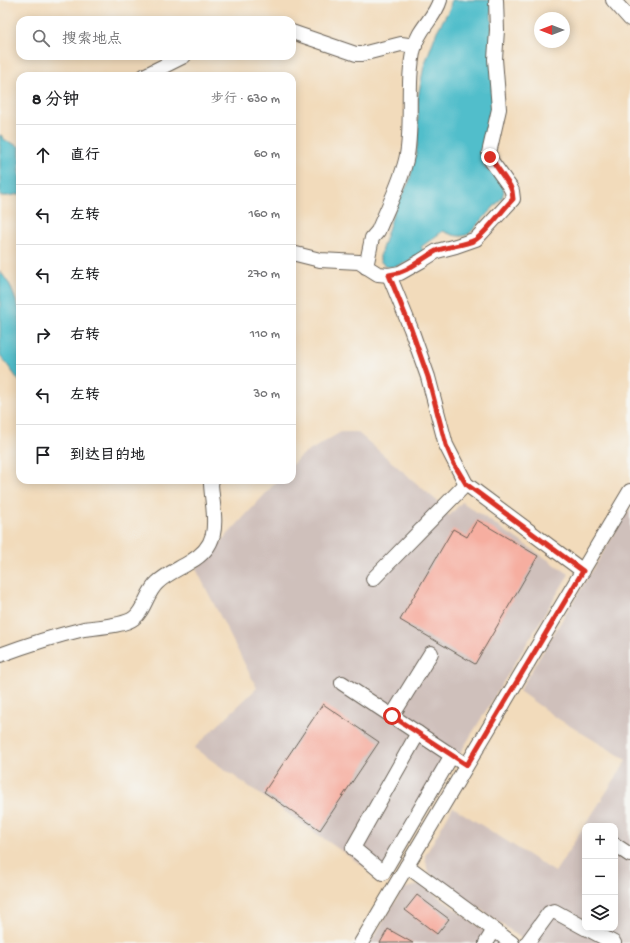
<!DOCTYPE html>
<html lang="zh">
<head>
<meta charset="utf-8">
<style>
	:root { --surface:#fff; --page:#f6f6f6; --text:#202124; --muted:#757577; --line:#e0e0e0 }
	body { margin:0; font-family:"Gochi Hand","LXGW WenKai TC",sans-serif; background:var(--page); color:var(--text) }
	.controls { position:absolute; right:12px; bottom:12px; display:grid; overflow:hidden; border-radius:8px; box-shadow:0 2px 10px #0003 }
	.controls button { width:36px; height:36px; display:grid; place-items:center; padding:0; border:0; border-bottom:1px solid var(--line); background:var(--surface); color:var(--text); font:20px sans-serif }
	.compass { position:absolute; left:534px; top:12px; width:36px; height:36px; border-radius:50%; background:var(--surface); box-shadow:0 2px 10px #0003; rotate:270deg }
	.stop { position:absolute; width:12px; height:12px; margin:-9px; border:3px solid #d93025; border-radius:50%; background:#fff }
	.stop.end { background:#d93025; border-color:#fff; box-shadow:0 1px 4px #0008 }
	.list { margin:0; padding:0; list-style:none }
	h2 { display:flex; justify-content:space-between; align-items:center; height:52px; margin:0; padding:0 16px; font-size:17px }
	h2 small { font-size:13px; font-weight:400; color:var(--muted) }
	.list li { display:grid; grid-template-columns:26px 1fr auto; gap:12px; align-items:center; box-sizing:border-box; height:60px; padding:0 16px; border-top:1px solid var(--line) }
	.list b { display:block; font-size:15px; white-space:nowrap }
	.list em { font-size:13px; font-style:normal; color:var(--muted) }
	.icon { flex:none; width:22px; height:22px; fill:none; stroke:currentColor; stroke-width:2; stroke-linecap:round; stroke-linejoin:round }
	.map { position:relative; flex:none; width:630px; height:943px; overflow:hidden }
	.search { position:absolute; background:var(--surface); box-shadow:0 2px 10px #0003; left:16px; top:16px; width:280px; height:44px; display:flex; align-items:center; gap:10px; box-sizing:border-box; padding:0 14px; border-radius:12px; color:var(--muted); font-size:15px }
	.panel { position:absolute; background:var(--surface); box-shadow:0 2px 10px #0003; left:16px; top:72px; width:280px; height:412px; border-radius:12px }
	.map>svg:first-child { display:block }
</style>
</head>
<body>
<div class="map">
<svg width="630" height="943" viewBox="0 0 630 943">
	<rect width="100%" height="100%" fill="#f6f6f2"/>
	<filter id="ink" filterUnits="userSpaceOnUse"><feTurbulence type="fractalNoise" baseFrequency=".025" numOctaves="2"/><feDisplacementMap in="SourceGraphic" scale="8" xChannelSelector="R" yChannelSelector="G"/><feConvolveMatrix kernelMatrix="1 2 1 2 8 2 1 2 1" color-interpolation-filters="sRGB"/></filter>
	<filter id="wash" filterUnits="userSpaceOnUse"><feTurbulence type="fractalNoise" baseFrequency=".012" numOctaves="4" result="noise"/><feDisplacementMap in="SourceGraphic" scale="16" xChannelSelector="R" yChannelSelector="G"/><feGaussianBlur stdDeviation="0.9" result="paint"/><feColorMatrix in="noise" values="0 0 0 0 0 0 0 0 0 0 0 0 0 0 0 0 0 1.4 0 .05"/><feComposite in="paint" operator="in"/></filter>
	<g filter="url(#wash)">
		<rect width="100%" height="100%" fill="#f2dbbb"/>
		<!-- industrial -->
		<g fill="#cfc0bb" fill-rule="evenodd">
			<polygon points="341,432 357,432 437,501 449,516 462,502 569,574 383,880 194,748 257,688 196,569 278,480 292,480 292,465 299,457"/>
			<path d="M630 508V943H528L428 872 425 856 453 807 555 872 627 760 555 717 519 691ZM585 826H615V928H585Z"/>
			<polygon points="421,884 501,943 370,943 403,889"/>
		</g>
		<!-- water -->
		<g fill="#51becb" stroke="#366d74">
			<path d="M451 0H491L494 101 492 122 483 143 482 155 484 165 487 169 500 178 504 191 502 198 470 233C461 239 452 235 443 231L421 247 424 251C413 259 402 267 387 267L380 261V255L395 208 409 182 416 155 418 136V97L424 66 437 31 450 8Z"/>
			<polygon points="0,135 1,135 5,140 20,147 20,194 8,196 0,196"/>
			<polygon points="0,271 10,285 20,311 20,382 0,355"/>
		</g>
		<g id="blocks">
			<!-- building -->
			<g fill="#f6aea0">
				<polygon points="477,520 538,556 475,664 400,620 453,529 467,537"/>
				<polygon points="323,704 379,742 320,830 264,792"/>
				<polygon points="417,895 449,919 437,934 405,910"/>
				<polygon points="388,929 413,943 380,943"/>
			</g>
		</g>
	</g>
	<g filter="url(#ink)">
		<use href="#blocks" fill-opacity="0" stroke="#675f54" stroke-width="1"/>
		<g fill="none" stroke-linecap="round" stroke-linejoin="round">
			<defs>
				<g id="minor">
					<polyline points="613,0 630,19"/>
					<polyline points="292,32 356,54 362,54 401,44 415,46"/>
					<polyline points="144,76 184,56"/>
					<polyline points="292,253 320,260 359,262 378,274 389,275 400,273 421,261 437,251 456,246 476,239 513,199 512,191 510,187 492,162 489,153 499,109 495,59 497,30 496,0"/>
					<path d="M366 267 372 238 378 231C387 209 403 178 407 155 413 120 406 83 414 48 418 29 435 18 440 0"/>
					<polyline points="389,275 411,329 428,377 446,445 466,484 583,571"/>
					<polyline points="373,579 466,484"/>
					<path d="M0 655C27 645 55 636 84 629 97 627 124 626 134 618 144 611 147 592 157 583 166 574 179 569 190 562 224 543 213 516 211 484L212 480"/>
					<polyline points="342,683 460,761"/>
					<polyline points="392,716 431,653"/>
					<polyline points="418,733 353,848 383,873 452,755"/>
					<polyline points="615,845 630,855"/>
					<polyline points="407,866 512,943"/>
					<polyline points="586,928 614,943"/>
					<polyline points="361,943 630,491"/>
					<polyline points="486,943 494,930"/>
					<polyline points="527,943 549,913 554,911 585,928"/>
				</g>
			</defs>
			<!-- minor casing -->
			<use href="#minor" stroke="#675f54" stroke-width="16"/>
			<!-- minor -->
			<use href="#minor" stroke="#fff" stroke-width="14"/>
		</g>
	</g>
	<g fill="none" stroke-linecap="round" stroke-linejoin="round" filter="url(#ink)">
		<!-- route -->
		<path stroke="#d93025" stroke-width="5" d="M392 716 467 765 583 571 466 484 454 464 446 445 428 377 411 329 389 275C409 272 419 260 436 251 447 246 463 246 475 240 484 235 504 208 513 199L512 191 510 186 490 157"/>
	</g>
</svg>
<div class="controls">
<button>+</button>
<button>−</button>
<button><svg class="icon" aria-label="layers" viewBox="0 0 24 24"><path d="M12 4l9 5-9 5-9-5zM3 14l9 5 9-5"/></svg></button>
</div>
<svg class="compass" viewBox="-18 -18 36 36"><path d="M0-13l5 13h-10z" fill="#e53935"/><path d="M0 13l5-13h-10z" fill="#757577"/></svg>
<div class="stop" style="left:392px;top:716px"></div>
<div class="stop end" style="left:490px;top:157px"></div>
<div class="search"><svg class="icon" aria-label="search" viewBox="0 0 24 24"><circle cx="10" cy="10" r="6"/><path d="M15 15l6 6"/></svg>搜索地点</div>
<section class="panel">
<h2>8 分钟<small>步行 · 630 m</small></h2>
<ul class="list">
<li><svg class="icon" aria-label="ahead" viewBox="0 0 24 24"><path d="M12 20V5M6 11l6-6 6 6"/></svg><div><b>直行</b></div><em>60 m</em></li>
<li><svg class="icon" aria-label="left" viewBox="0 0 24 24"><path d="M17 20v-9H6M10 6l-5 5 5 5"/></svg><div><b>左转</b></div><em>160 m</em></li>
<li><svg class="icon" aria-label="left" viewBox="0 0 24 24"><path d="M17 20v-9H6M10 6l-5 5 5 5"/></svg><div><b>左转</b></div><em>270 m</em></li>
<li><svg class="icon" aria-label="right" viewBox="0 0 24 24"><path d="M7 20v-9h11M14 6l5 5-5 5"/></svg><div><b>右转</b></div><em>110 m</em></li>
<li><svg class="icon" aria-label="left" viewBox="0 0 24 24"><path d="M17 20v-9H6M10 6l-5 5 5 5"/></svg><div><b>左转</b></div><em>30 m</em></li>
<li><svg class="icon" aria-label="arrive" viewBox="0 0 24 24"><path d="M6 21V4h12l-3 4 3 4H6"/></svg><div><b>到达目的地</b></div></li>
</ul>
</section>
</div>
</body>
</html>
